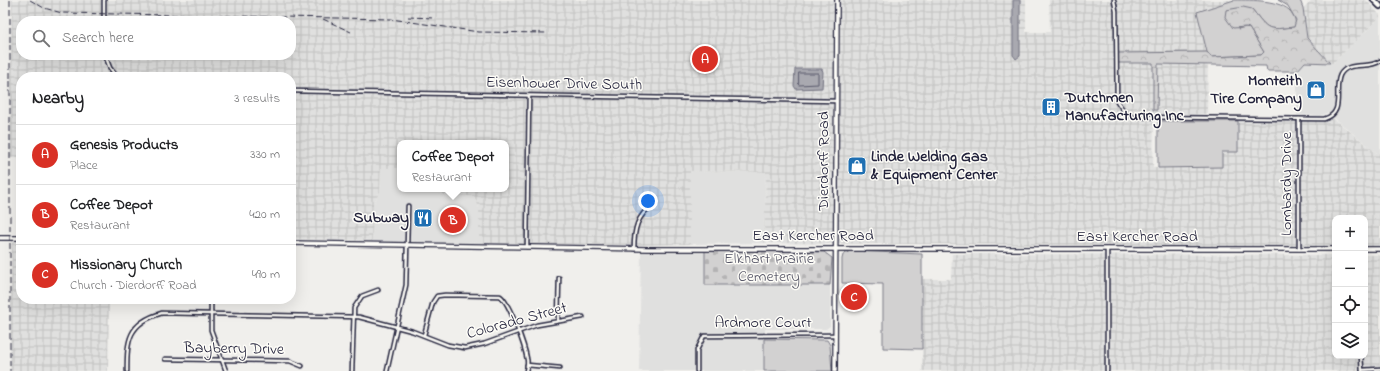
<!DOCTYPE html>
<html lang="en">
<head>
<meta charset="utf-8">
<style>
	:root { --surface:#fff; --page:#f6f6f6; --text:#202124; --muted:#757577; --line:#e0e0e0; --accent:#d93025 }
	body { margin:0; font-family:"Indie Flower",sans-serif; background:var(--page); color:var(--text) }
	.controls { position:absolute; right:12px; bottom:12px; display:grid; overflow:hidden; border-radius:8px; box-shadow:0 4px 16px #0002 }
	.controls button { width:36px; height:36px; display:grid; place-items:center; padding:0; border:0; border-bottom:1px solid var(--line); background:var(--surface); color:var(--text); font:20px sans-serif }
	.you { position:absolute; left:648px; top:201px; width:14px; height:14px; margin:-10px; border:3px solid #fff; border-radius:50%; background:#1a73e8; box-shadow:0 0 0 6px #1a73e833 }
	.badge { display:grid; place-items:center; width:26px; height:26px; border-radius:50%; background:var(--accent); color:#fff; font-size:13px; font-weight:700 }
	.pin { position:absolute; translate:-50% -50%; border:2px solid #fff; box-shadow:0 1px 4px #0006 }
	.popup { position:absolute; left:397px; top:140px; width:112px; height:52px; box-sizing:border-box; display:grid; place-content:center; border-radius:8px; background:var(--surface); filter:drop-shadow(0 1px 3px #0005); font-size:13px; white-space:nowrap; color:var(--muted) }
	.popup b { font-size:15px; color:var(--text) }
	.popup::after { content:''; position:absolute; left:50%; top:100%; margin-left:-8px; border:8px solid transparent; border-top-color:var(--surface) }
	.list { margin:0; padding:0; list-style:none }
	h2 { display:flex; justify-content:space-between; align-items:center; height:52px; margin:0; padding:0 16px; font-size:17px }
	h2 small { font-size:13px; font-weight:400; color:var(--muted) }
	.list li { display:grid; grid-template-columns:26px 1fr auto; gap:12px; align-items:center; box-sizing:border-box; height:60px; padding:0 16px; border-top:1px solid var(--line) }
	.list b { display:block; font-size:15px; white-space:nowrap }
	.list p { margin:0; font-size:13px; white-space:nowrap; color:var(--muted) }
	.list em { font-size:13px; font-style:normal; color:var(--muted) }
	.icon { flex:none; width:22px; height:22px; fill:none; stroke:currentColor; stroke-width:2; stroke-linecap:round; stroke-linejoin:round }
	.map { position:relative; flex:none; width:1380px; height:371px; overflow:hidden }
	.search { position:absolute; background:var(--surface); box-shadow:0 4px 16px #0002; left:16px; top:16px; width:280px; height:44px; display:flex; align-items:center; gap:10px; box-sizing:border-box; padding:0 14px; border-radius:16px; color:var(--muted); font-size:15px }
	.panel { position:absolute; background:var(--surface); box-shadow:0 4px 16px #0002; left:16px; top:72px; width:280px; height:232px; border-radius:16px }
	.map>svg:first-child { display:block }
</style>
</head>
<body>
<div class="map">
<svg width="1380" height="371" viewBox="0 0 1380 371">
	<defs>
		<pattern id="industrial-grid" width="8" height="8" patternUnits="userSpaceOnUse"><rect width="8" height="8" fill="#e0e0df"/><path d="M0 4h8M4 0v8" fill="none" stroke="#c0c0c0"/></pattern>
		<pattern id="forest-crowns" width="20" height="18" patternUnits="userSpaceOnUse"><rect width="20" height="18" fill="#d2d1d1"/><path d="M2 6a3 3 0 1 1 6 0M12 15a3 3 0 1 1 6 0" fill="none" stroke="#b4b3b4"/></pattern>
		<pattern id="cemetery-stones" width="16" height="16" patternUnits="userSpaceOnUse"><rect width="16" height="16" fill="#d2d1d1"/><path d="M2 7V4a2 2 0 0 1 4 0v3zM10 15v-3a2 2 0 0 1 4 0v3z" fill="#b4b3b4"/></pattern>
	</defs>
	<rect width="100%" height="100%" fill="#f0efec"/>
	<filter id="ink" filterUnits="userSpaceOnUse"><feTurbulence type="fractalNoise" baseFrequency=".025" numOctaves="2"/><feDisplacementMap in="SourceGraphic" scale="8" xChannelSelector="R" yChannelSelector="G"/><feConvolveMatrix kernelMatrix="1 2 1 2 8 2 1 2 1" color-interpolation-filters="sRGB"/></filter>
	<g filter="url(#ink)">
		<!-- built -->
		<g fill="#e0e0df">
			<polygon points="1380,17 1380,153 1377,153 1328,113 1320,116 1297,115 1297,71 1305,62 1333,63"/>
			<polygon points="381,167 400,168 400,189 440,189 441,195 474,196 479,208 479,243 372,241 373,204 380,192"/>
			<polygon points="689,171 766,172 764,243 690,244"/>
			<polygon points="705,250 705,285 830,285 830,326 826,329 765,329 764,371 639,371 641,252"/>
		</g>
		<!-- industrial -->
		<g fill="url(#industrial-grid)" fill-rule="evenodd">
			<path d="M12 0H1026V32H1050L1049 0H1234L1198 12 1208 57 1207 114 1154 115 1153 167H1222V152H1238V121H1322L1333 118 1377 153H1380V247H1365V218H1335V247L764 243 766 172 690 171V244L644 245 479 243V208L474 196 440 195V189H506V143H400V168H381L380 192 373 204 372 241 291 239V77H21V158H10ZM21 21H291V55H21Z"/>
			<polygon points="1312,0 1366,0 1380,15 1380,17 1333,63 1330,63 1307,38 1303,8"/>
			<polygon points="12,241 21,241 21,299 109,299 108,371 10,371"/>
			<polygon points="952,254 1335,255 1335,356 1365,356 1365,255 1380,255 1380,371 922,371 922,279 951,279"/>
		</g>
		<!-- green -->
		<g fill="#d2d1d1" stroke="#7a7a86">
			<path d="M1234 0C1253 0 1281 0 1291 12 1295 18 1296 20 1295 27 1267 30 1269 31 1252 9L1238 29 1246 27 1249 28 1264 52 1261 55 1211 57 1207 52 1197 12Z"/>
			<polygon points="1158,121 1238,121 1238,152 1222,152 1222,167 1158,168"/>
			<polygon points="850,251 922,254 922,349 883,348 883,284 842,283 842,259 843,255"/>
			<polygon points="764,339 827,340 830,345 832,371 764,371"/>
		</g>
		<!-- forest -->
		<path fill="url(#forest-crowns)" stroke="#7a7a86" d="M1278 0H1300L1303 8 1307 38 1330 63 1305 62 1297 71H1267L1266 66 1158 64 1157 110H1153V63H1118V53L1207 52 1211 57 1261 55 1264 52 1249 28 1246 27 1233 28 1225 17 1226 10 1243 7 1252 9C1269 31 1267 30 1294 27L1296 20 1288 6Z"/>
		<!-- cemetery -->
		<polygon fill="url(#cemetery-stones)" stroke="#7a7a86" points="705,250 824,252 832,258 830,285 705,285"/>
		<!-- water -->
		<g fill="#a9a9b0" stroke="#737381">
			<polygon points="1013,0 1020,0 1020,56 1016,59 1013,55"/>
			<polygon points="795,69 822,69 823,72 822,88 796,89 794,86"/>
		</g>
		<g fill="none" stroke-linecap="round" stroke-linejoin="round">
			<!-- shore -->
			<polygon stroke="#58586a" stroke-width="1" points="799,73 818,73 818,84 799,85"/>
			<defs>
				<g id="street">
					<path d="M1114 0 1116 11 1117 101 1125 113 1133 117 1324 119C1346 113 1333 90 1340 75 1348 60 1368 70 1380 61"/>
					<polyline points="104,21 104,0"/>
					<polyline points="105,55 110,68 117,77"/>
					<polyline points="291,91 836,101"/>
					<polyline points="527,247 529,96"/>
					<path d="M634 249C634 228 637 217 653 204"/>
					<polyline points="1107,249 1107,371"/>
					<polyline points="1299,249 1299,119"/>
					<polyline points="211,299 211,330 226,371"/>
					<polyline points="558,320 559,278"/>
					<path d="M424 335 433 302 437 296 445 295 500 296C509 301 525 347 527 359 528 363 527 367 526 371"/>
					<polyline points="1361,356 1362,371"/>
					<polyline points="165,359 290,361 302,366"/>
					<polyline points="527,365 560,368"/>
					<polyline points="1362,370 1380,369"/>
					<path d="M127 371C127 340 128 323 162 313L359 317 412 331 448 345 465 348 484 344 537 325 583 317"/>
					<polyline points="352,371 354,308 362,296 378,290"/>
					<polyline points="387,371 406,285 408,206"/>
					<polyline points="697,371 697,350 704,336 835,335"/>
				</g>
				<g id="secondary">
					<polyline points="0,238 21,238"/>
					<polyline points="291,243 647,249 1335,249"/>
					<polyline points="1365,249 1380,249"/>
					<polyline points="835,371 837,0"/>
				</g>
				<polyline id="highway" points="1374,0 1380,6"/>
			</defs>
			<!-- street casing -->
			<use href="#street" stroke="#22223b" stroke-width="5.5"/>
			<!-- secondary casing -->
			<use href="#secondary" stroke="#22223b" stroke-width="6"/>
			<!-- highway casing -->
			<use href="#highway" stroke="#22223b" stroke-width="8"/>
			<!-- street -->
			<use href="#street" stroke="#fdfcf7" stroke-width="2.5"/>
			<!-- secondary -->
			<use href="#secondary" stroke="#fdfcf7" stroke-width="3.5"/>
			<!-- highway -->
			<use href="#highway" stroke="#fdfcf7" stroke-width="4.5"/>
			<!-- rail -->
			<g stroke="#22223b" stroke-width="1" stroke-dasharray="6 3" stroke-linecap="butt">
				<polyline points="10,0 10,371"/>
				<polyline points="30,0 44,8 62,13 391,19 479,32 547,33"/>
				<polyline points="408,17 434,18"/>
				<polyline points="323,19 351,32"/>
			</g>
		</g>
	</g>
	<!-- icons -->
	<defs>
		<symbol id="shop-square" viewBox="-11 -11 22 22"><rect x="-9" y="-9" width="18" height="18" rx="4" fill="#1f6fb2" stroke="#fdfcf7"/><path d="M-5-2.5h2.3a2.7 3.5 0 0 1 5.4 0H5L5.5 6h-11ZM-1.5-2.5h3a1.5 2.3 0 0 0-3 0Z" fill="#fff"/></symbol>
		<symbol id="building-square" viewBox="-11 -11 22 22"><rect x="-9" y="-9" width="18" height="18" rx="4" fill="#1f6fb2" stroke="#fdfcf7"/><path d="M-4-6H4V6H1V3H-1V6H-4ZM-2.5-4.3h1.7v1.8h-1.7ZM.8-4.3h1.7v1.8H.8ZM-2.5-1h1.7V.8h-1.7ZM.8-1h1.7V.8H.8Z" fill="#fff"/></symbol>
		<symbol id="restaurant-square" viewBox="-11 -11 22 22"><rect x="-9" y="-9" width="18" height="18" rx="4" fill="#1f6fb2" stroke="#fdfcf7"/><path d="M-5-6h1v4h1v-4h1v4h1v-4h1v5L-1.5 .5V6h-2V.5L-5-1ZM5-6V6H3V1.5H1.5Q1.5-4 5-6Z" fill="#fff"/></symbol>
	</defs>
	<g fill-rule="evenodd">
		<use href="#shop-square" x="1305" y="79" width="22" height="22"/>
		<use href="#building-square" x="1040" y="96" width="22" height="22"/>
		<use href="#shop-square" x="846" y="155" width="22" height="22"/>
		<use href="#restaurant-square" x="412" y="207" width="22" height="22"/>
	</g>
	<g text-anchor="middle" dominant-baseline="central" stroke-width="3" stroke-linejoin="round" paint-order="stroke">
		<!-- poi labels -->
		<g font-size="16" font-weight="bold" fill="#22223b" stroke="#fdfcf7" text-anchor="end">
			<text x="1302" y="81">Monteith<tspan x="1302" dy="18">Tire Company</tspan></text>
			<text x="1065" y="98" text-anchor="start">Dutchmen<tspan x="1065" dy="18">Manufacturing Inc</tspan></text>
			<text x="871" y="157" text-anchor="start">Linde Welding Gas<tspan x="871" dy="18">&amp; Equipment Center</tspan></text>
			<text x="409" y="218">Subway</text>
		</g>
		<!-- street labels -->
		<g font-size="16" fill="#22223b" stroke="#fdfcf7">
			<text transform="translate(564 84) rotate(1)">Eisenhower Drive South</text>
			<text transform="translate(824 161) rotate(-90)">Dierdorff Road</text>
			<text transform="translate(1287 184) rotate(-90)">Lombardy Drive</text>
			<text x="813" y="236">East Kercher Road</text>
			<text x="1137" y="237">East Kercher Road</text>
			<text transform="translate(517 321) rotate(-15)">Colorado Street</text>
			<text x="763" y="323">Ardmore Court</text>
			<text transform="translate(234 349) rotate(1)">Bayberry Drive</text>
		</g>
		<!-- park labels -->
		<g font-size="16" fill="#575768" stroke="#fdfcf7">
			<text x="769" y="259">Elkhart Prairie<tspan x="769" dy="18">Cemetery</tspan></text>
		</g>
	</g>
</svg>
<div class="controls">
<button>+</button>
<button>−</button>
<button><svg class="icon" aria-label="locate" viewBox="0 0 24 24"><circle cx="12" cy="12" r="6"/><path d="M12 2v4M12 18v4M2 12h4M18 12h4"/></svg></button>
<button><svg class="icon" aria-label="layers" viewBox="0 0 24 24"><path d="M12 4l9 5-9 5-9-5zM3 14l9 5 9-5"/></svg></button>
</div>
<div class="you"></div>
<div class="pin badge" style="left:705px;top:59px">A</div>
<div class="pin badge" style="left:453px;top:220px">B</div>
<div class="popup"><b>Coffee Depot</b>Restaurant</div>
<div class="pin badge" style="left:854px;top:297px">C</div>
<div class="search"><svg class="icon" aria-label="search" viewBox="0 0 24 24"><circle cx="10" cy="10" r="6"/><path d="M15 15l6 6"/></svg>Search here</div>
<section class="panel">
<h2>Nearby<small>3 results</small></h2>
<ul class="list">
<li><span class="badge">A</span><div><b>Genesis Products</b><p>Place</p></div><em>330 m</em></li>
<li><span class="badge">B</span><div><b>Coffee Depot</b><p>Restaurant</p></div><em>420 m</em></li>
<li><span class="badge">C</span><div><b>Missionary Church</b><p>Church · Dierdorff Road</p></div><em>490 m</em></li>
</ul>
</section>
</div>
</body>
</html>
